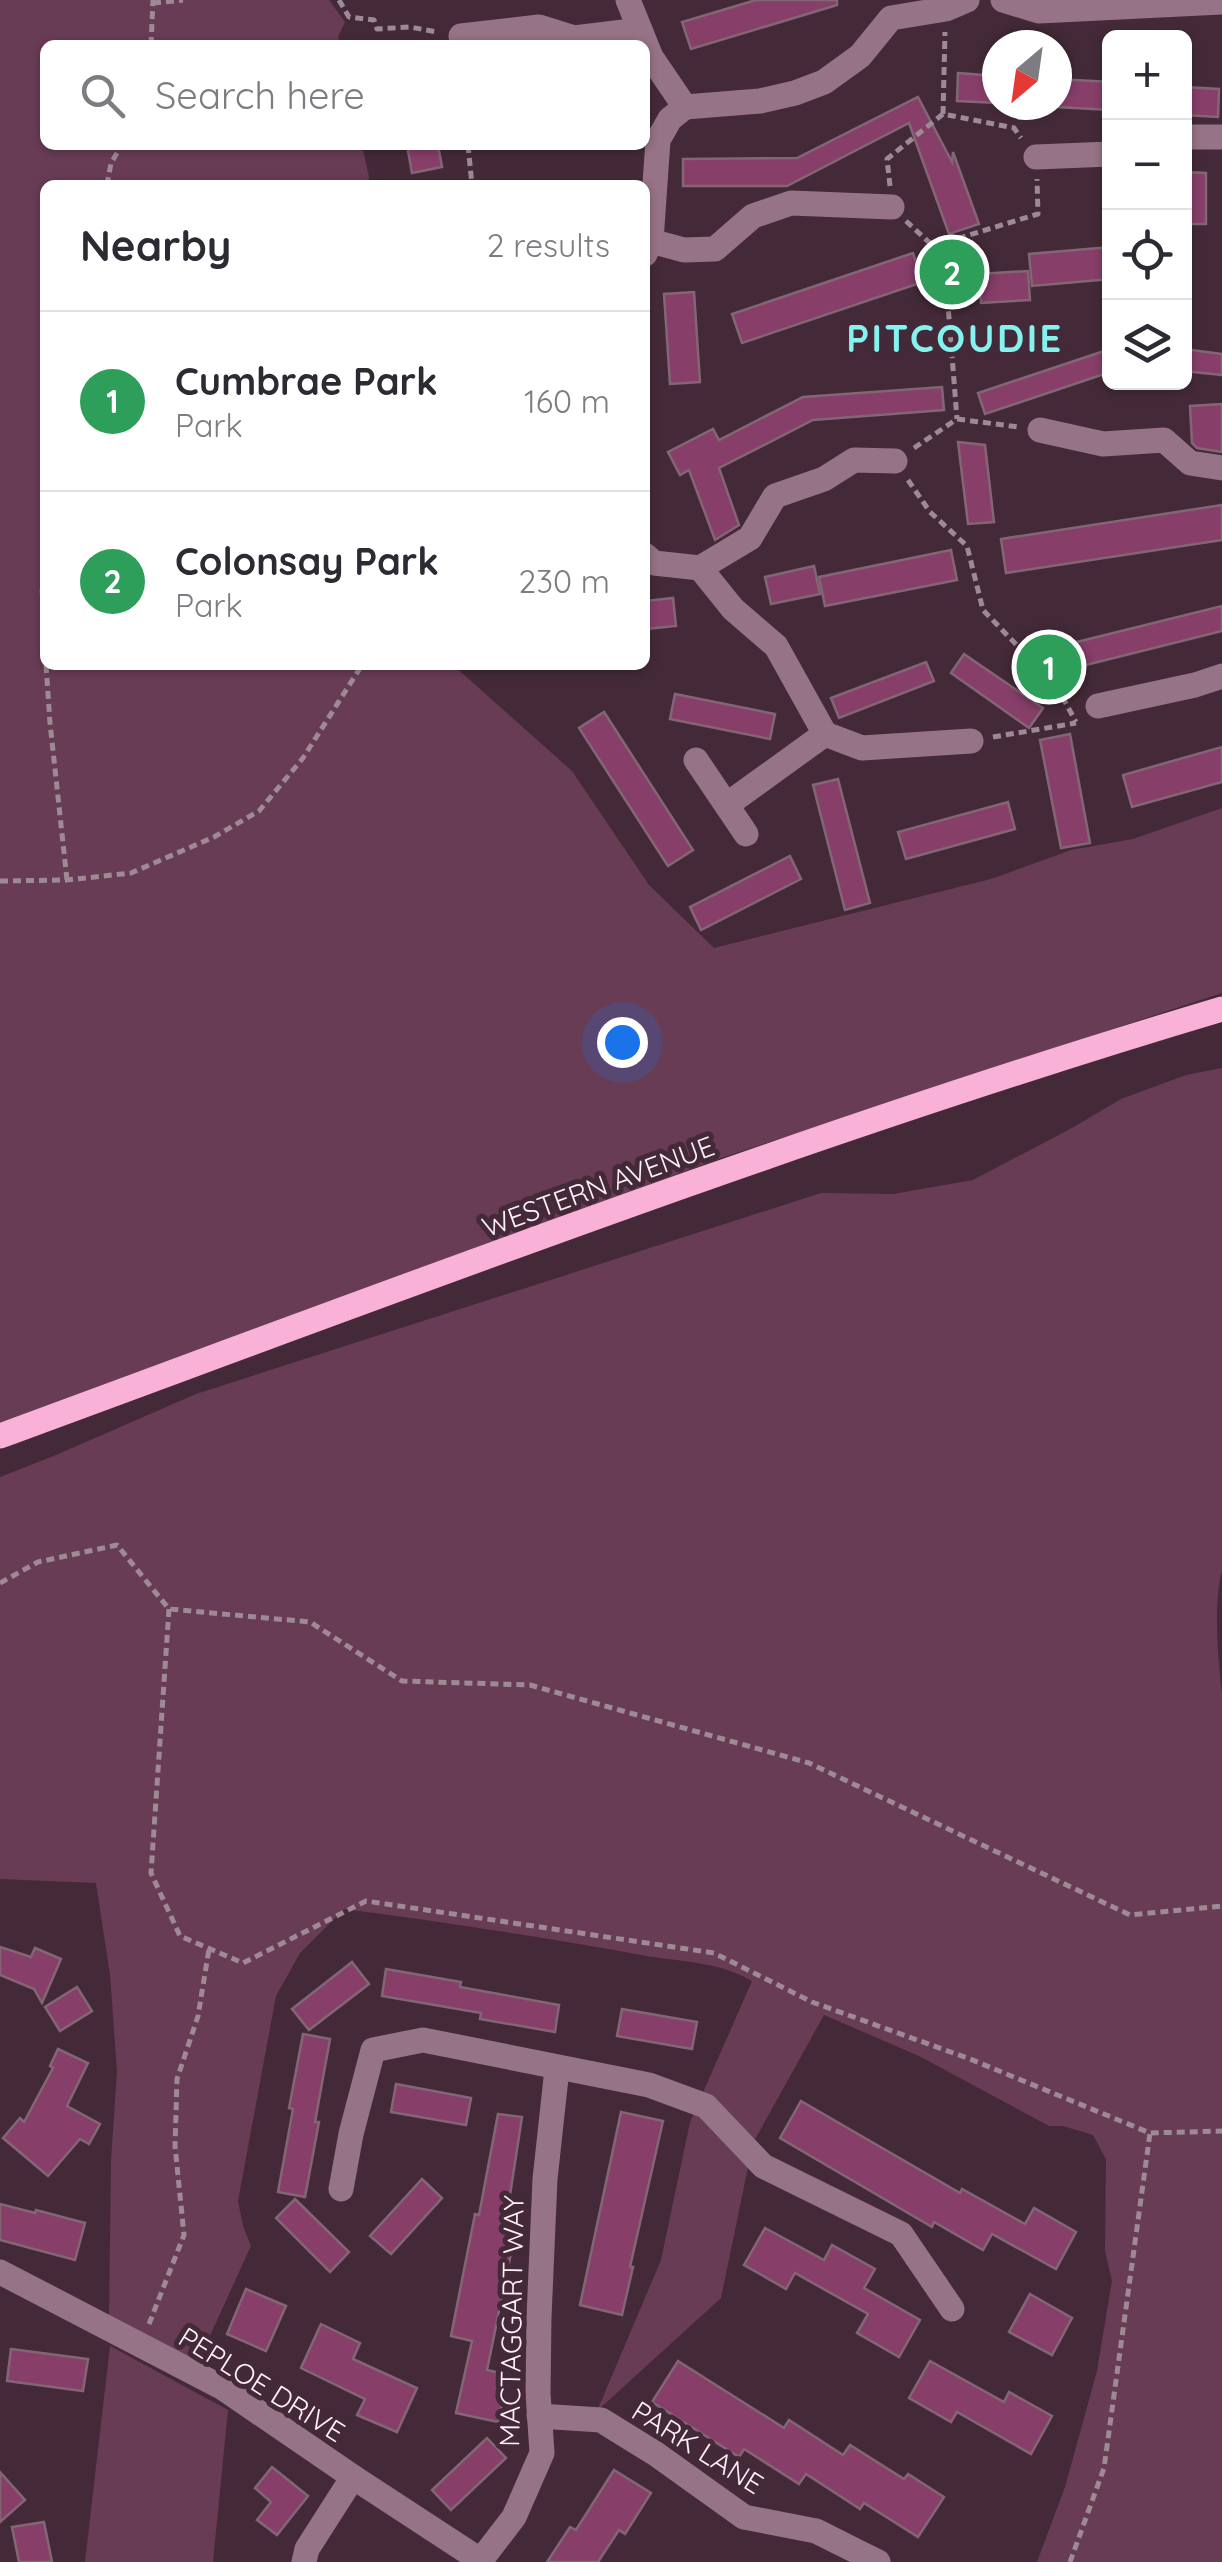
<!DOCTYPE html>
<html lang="en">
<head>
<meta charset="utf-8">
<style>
	:root { --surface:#fff; --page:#f2f2f3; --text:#2b2b33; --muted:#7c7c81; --line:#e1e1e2; --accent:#d93025 }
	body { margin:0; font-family:Quicksand,sans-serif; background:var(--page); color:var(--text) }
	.controls { position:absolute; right:30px; top:30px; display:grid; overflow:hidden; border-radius:15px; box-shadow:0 2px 8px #0004 }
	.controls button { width:90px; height:90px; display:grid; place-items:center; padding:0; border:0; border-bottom:2px solid var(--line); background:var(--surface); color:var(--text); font:50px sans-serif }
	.compass { position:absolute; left:982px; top:30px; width:90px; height:90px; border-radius:50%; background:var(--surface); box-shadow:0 2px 8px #0004; rotate:209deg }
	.you { position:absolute; left:622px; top:1042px; width:35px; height:35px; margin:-25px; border:8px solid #fff; border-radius:50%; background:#1a73e8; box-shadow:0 0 0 15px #1a73e833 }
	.badge { display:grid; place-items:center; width:65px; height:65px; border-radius:50%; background:var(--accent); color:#fff; font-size:32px; font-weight:700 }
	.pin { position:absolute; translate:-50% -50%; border:5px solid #fff; box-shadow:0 2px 10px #0006 }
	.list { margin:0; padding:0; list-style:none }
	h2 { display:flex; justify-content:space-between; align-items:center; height:130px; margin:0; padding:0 40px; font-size:42px }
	h2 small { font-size:32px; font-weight:400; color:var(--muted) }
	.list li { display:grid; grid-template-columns:65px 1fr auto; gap:30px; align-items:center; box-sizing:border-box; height:180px; padding:0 40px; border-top:2px solid var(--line) }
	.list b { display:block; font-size:38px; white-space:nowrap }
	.list p { margin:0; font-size:32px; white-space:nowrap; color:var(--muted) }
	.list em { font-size:32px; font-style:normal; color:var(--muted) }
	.icon { flex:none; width:55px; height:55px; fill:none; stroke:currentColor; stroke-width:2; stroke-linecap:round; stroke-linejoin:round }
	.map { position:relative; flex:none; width:1222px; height:2562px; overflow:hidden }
	.search { position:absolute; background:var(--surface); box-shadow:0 2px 8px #0004; left:40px; top:40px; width:610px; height:110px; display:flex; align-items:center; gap:25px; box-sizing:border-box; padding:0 35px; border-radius:15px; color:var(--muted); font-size:38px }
	.panel { position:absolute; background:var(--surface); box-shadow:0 2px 8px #0004; left:40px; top:180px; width:610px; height:490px; border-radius:15px }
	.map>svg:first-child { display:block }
</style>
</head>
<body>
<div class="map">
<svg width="1222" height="2562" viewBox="0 0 1222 2562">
	<rect width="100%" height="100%" fill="#442a38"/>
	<!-- green -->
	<g fill="#683c55">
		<polygon points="0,0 329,0 345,22 338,37 340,45 45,45 45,145 362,145 369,177 367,185 45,185 45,665 453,665 572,771 649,885 714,948 991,879 1071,850 1133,839 1222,808 1222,993 718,1159 0,1425"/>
		<path d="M1222 1068V1571C1213 1602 1218 1661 1222 1694V2562H1037L1065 2487 1097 2371 1112 2281 1105 2251 1106 2159 1093 2135 1063 2126H1049L919 2056 824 2015 753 2143 721 2298 597 2411 661 2260 690 2122 752 1981C719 1961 679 1962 641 1955 543 1937 444 1922 344 1909L300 1953 276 1996 238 2201 243 2226 251 2246 198 2362 109 2316 111 2161 117 2071 110 1975 96 1883 0 1879V1477L56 1455 196 1394 821 1193 893 1194 973 1180 1072 1128 1121 1099 1186 1075Z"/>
		<polygon points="110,2346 228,2410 213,2562 85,2562"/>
	</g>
	<!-- building -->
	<g fill="#873e69" stroke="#836675" stroke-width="2.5">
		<polygon points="756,0 837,0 837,5 691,49 682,22"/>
		<polygon points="958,73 997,76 997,103 957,101"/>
		<polygon points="1057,79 1110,82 1110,110 1057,107"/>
		<polygon points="1184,87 1219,89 1218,117 1184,115"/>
		<polygon points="918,97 952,162 953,152 979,224 949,234 909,123 787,186 683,186 683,159 797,158"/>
		<polygon points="407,145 438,145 442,167 412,173"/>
		<polygon points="1184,172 1206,173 1206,224 1184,224"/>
		<polygon points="1110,247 1110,279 1032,286 1029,254"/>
		<polygon points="913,253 923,282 742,343 732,314"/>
		<polygon points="1028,271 1030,300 981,303 979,274"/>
		<polygon points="694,292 700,382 670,384 664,294"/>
		<polygon points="1110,349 1110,372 985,414 978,393"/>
		<polygon points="1184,349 1222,354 1222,375 1184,371"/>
		<polygon points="942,387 944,410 813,420 719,468 739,525 715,540 689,470 680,475 668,452 713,429 719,440 803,397"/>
		<polygon points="1222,404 1222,452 1197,448 1192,443 1190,406"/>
		<polygon points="958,442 985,445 994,522 968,524"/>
		<polygon points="1222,505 1222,540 1006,573 1001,539"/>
		<polygon points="951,550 957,580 825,606 819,577"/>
		<polygon points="814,566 820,594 771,604 765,577"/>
		<polygon points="673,598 676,626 645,629 645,601"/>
		<polygon points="1222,606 1222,631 1082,666 1077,642"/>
		<polygon points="964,654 1043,708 1029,728 951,673"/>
		<polygon points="926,662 934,681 839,718 831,698"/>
		<polygon points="675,694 775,714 770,739 670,719"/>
		<polygon points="604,712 693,850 668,866 579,728"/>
		<polygon points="1070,734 1090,843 1061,848 1040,740"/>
		<polygon points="1222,747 1222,782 1132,807 1123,775"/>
		<polygon points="838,779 870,903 845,910 813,785"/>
		<polygon points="1008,802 1015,829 906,859 898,832"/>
		<polygon points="790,856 801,879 701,930 690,907"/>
		<polygon points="0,1947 31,1957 35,1948 61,1959 42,2003 34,1989 0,1975"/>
		<polygon points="352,1962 369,1984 309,2030 292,2009"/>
		<polygon points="386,1969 461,1982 460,1987 559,2005 555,2032 480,2019 481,2013 382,1996"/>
		<polygon points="77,1987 92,2011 60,2031 45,2007"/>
		<polygon points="622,2009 697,2022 692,2049 617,2036"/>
		<polygon points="303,2034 330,2039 315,2122 319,2122 305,2197 278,2192 293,2109 289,2108"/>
		<polygon points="58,2049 88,2063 67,2106 100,2124 89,2144 80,2139 48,2176 3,2138 20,2118 24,2122 53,2068 50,2066"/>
		<polygon points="396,2084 471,2098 466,2125 391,2112"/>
		<polygon points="801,2101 960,2193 962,2189 1025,2224 1034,2208 1076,2232 1056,2269 992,2234 983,2250 934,2222 932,2227 780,2138"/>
		<polygon points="621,2112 663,2121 630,2267 633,2267 622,2315 580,2305"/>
		<polygon points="498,2114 522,2117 506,2221 517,2224 487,2370 509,2375 498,2422 456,2413 472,2341 451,2336 475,2214 479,2215"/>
		<polygon points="422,2179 442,2198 391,2254 370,2236"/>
		<polygon points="295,2199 349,2252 330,2272 276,2218"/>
		<polygon points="0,2204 35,2213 36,2210 85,2223 75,2260 0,2240"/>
		<polygon points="765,2228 824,2260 832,2245 875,2269 864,2288 920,2320 899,2357 857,2333 868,2314 795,2273 786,2289 744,2265"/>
		<polygon points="246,2289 286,2306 266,2351 227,2334"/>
		<polygon points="1030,2294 1072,2318 1052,2355 1009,2332"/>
		<polygon points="321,2324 360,2343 353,2359 417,2388 397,2432 357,2415 365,2399 301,2368"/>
		<polygon points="11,2349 88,2359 83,2391 7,2381"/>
		<polygon points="678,2361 784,2428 789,2420 843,2455 850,2445 904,2479 908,2474 944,2497 918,2537 864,2503 860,2509 806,2474 799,2484 744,2449 739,2457 652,2402"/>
		<polygon points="930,2361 1004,2402 1009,2392 1052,2416 1031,2454 957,2412 951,2422 909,2398"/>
		<polygon points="487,2438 506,2458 451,2510 432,2490"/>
		<polygon points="272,2467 308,2496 277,2535 257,2520 271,2502 255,2488"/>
		<polygon points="614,2470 651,2493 625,2534 619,2530 598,2562 547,2562 570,2527 576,2530"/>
		<polygon points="0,2472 25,2500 0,2522"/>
		<polygon points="44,2522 52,2562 19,2562 12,2527"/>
	</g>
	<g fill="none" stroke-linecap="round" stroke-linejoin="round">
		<!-- path -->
		<g stroke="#9e8a94" stroke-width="5" stroke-dasharray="8 5" stroke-linecap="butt">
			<polyline points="339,0 349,17 374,20 377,29 410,27 437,32"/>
			<polyline points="153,3 183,0"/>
			<polyline points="151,45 153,0"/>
			<polyline points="943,114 945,32"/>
			<polyline points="468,145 472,185"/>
			<polyline points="107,185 111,163 122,145"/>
			<polyline points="890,186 887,159 943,114 1014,128 1021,138"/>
			<polyline points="906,221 933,246 948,305 957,419"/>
			<polyline points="933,246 1038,214 1037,179"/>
			<polyline points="914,448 957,419 1019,427"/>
			<polyline points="908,480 930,512 967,546 983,610 1057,687 1076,722"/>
			<polyline points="45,563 42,588 45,641"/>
			<polyline points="46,665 50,723 67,880"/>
			<polyline points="993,737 1076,723"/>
			<polyline points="0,881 67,880 131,873 214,837 259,811 303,758 362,665"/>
			<polyline points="0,1583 38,1562 117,1545 169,1609 310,1622 402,1681 530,1685 809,1763 1130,1915 1222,1906"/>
			<polyline points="169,1609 151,1873 180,1936 243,1963 366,1901 714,1953 812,2002 970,2059 1150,2133 1222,2131"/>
			<polyline points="149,2324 184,2235 175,2146 177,2079 198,2016 209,1949"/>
			<polyline points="1070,2562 1104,2468 1150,2133"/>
		</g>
		<!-- minor -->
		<g stroke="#967386" stroke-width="25">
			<polyline points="628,0 651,57 685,107"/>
			<polyline points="1003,0 1039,11 1222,2"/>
			<polyline points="461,36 539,27 574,38 640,30"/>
			<polyline points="1184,137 1222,137"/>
			<polyline points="1036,157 1110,154"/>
			<polyline points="651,241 684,250 715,249 753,216 791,203 892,207"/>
			<polyline points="645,254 651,241 658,140 670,119 685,107 760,101 795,93 824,82 860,56 891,18 946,9 967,0"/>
			<polyline points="1040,430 1103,444 1164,440 1190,463 1222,468"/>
			<polyline points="645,555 654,563 700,568 733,609 776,646 825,734"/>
			<polyline points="700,568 750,538 775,496 824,479 854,460 895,461"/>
			<polyline points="1098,706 1195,685 1222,676"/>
			<polyline points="825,734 862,748 971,741"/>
			<polyline points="696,760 746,834"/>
			<polyline points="728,804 825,734"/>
			<polyline points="341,2189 351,2134 373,2050 423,2040 649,2085 706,2106 763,2166 901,2234 952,2309"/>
			<polyline points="0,2272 223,2388 353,2477 483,2562"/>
			<polyline points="539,2416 601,2420 656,2454 744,2517 816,2531 878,2562"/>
			<polyline points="481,2560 514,2517 542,2453 538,2393 539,2317 545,2179 557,2069"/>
			<polyline points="304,2562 307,2549 353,2477"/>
		</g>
		<!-- major -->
		<path stroke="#f9b1d8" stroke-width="25" d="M0 1436C405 1287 809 1132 1222 1009"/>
	</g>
	<g text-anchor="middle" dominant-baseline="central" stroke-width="10" stroke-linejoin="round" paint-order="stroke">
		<!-- street labels -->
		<g font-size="28" fill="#fef0f7" stroke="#442a38">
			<text transform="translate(598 1186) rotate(-20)">WESTERN AVENUE</text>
			<text transform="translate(511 2321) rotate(-89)">MACTAGGART WAY</text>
			<text transform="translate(262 2384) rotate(32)">PEPLOE DRIVE</text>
			<text transform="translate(698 2447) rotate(32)">PARK LANE</text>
		</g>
		<!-- district labels -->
		<g font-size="38" font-weight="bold" letter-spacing="2.5" fill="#86f2f0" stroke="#442a38">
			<text x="955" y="338">PITCOUDIE</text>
		</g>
	</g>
</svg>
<div class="controls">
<button>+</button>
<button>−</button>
<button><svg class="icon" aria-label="locate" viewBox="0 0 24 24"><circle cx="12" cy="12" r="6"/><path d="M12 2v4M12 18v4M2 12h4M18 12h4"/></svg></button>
<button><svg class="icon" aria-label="layers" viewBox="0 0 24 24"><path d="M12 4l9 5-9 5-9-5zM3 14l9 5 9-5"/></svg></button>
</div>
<svg class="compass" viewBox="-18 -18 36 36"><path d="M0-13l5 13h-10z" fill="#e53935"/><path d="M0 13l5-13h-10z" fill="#7c7c81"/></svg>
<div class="you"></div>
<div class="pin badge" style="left:1049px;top:667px;background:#2e9e5b">1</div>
<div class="pin badge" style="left:952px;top:272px;background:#2e9e5b">2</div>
<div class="search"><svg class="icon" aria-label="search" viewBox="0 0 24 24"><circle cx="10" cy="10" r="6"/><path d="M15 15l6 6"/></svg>Search here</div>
<section class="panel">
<h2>Nearby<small>2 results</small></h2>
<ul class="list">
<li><span class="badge" style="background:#2e9e5b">1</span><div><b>Cumbrae Park</b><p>Park</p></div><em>160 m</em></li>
<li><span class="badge" style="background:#2e9e5b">2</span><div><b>Colonsay Park</b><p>Park</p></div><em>230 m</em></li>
</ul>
</section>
</div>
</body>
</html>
